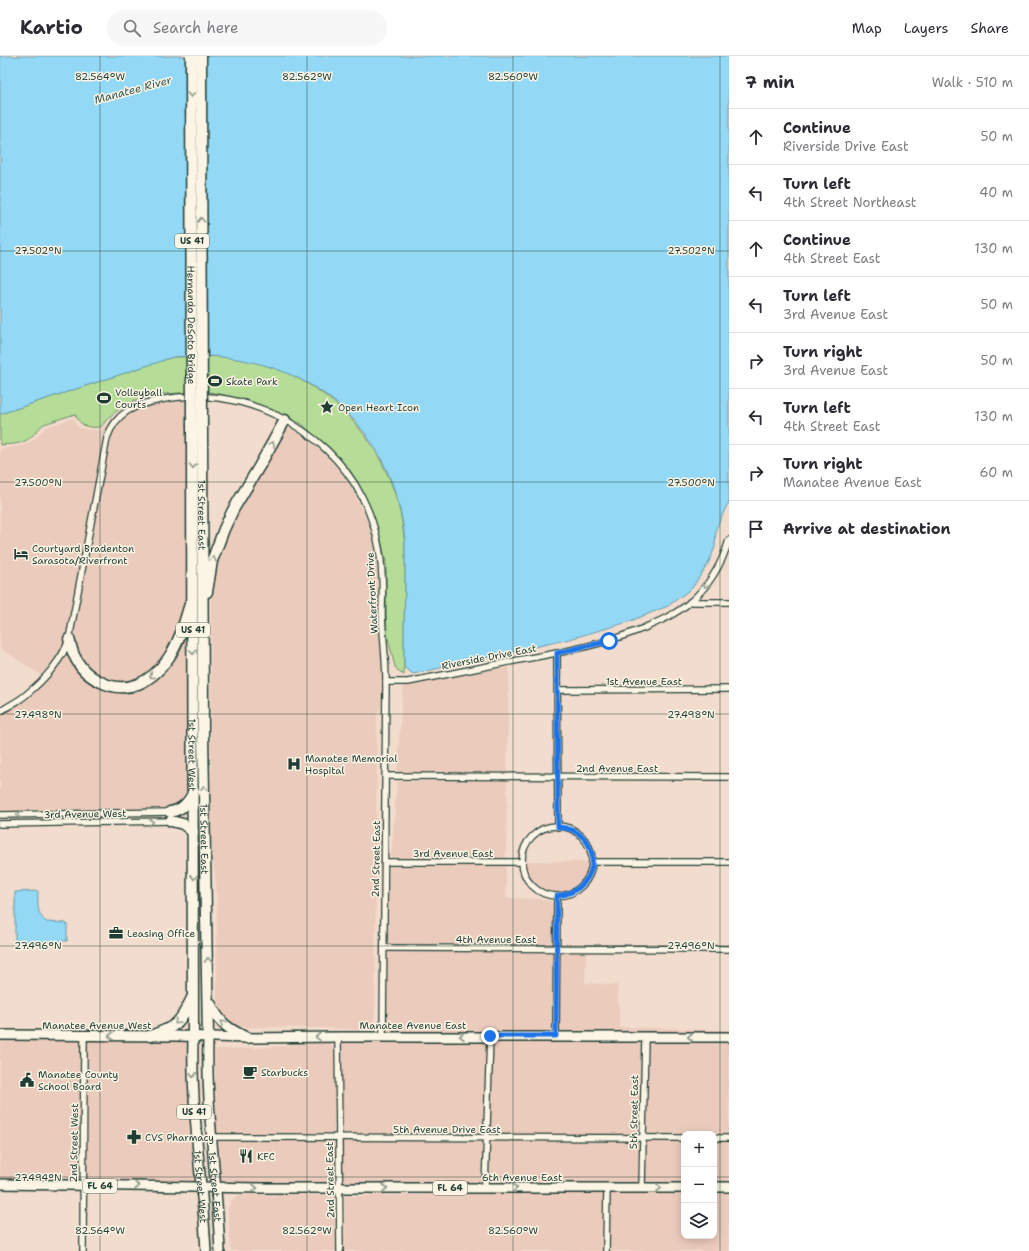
<!DOCTYPE html>
<html lang="en">
<head>
<meta charset="utf-8">
<style>
	:root { --surface:#fff; --page:#f7f7f7; --text:#2b2b33; --muted:#7c7c81; --line:#e1e1e2 }
	body { margin:0; font-family:"Shantell Sans",sans-serif; background:var(--page); color:var(--text) }
	.controls { position:absolute; right:12px; bottom:12px; display:grid; overflow:hidden; border-radius:8px; box-shadow:0 2px 10px #0003 }
	.controls button { width:36px; height:36px; display:grid; place-items:center; padding:0; border:0; border-bottom:1px solid var(--line); background:var(--surface); color:var(--text); font:20px sans-serif }
	.stop { position:absolute; width:12px; height:12px; margin:-9px; border:3px solid #1a73e8; border-radius:50%; background:#fff }
	.stop.end { background:#1a73e8; border-color:#fff; box-shadow:0 1px 4px #0008 }
	.list { margin:0; padding:0; list-style:none }
	h2 { display:flex; justify-content:space-between; align-items:center; height:52px; margin:0; padding:0 16px; font-size:17px }
	h2 small { font-size:13px; font-weight:400; color:var(--muted) }
	.list li { display:grid; grid-template-columns:26px 1fr auto; gap:12px; align-items:center; box-sizing:border-box; height:56px; padding:0 16px; border-top:1px solid var(--line) }
	.list b { display:block; font-size:15px; white-space:nowrap }
	.list p { margin:0; font-size:13px; white-space:nowrap; color:var(--muted) }
	.list em { font-size:13px; font-style:normal; color:var(--muted) }
	.icon { flex:none; width:22px; height:22px; fill:none; stroke:currentColor; stroke-width:2; stroke-linecap:round; stroke-linejoin:round }
	.map { position:relative; flex:none; width:729px; height:1195px; overflow:hidden }
	header { display:flex; align-items:center; gap:24px; box-sizing:border-box; height:56px; padding:0 20px; background:var(--surface); border-bottom:1px solid var(--line) }
	header strong { font-size:19px }
	nav { display:flex; gap:22px; margin-inline-start:auto; font-size:14px }
	.search { width:280px; height:36px; background:var(--page); display:flex; align-items:center; gap:10px; box-sizing:border-box; padding:0 14px; border-radius:22px; color:var(--muted); font-size:15px }
	main { display:flex }
	aside { flex:1; background:var(--surface) }
	.map>svg:first-child { display:block }
</style>
</head>
<body>
<header>
<strong>Kartio</strong>
<div class="search"><svg class="icon" aria-label="search" viewBox="0 0 24 24"><circle cx="10" cy="10" r="6"/><path d="M15 15l6 6"/></svg>Search here</div>
<nav><a>Map</a><a>Layers</a><a>Share</a></nav>
</header>
<main>
<div class="map">
<svg width="729" height="1195" viewBox="0 0 729 1195">
	<rect width="100%" height="100%" fill="#f2dccd"/>
	<filter id="ink" filterUnits="userSpaceOnUse"><feTurbulence type="fractalNoise" baseFrequency=".025" numOctaves="2"/><feDisplacementMap in="SourceGraphic" scale="8" xChannelSelector="R" yChannelSelector="G"/><feConvolveMatrix kernelMatrix="1 2 1 2 8 2 1 2 1" color-interpolation-filters="sRGB"/></filter>
	<g filter="url(#ink)">
		<!-- built -->
		<g fill="#ebcbbc">
			<polygon points="189,344 187,426 186,428 189,536 175,582 160,608 139,623 119,628 94,618 86,610 78,599 73,583 110,384 113,377 119,367 123,363 134,355 164,347"/>
			<polygon points="117,358 106,373 103,381 65,583 62,594 41,619 0,592 0,393 25,389 32,385 46,371 74,362 76,369 80,372 90,374 101,374"/>
			<polygon points="289,372 293,373 304,381 325,399 337,412 350,430 366,462 372,480 377,505 378,567 382,599 381,651 377,657 377,670 375,955 374,963 371,969 365,973 360,974 327,972 241,971 236,970 227,965 220,955 217,945 217,837 211,784 211,530 222,483 285,374"/>
			<polygon points="189,562 190,663 186,742 183,746 170,752 0,755 0,661 29,642 40,631 60,609 69,595 104,632 152,625"/>
			<polygon points="509,611 507,717 397,716 403,630"/>
			<polygon points="397,725 507,725 506,802 391,802"/>
			<polygon points="526,805 589,806 587,817 580,828 569,835 555,837 543,834 535,828 527,815"/>
			<polygon points="390,810 506,810 506,842 540,843 553,846 553,888 387,888 388,847"/>
			<polygon points="387,896 553,897 553,976 387,976"/>
			<polygon points="560,897 586,897 585,927 617,929 620,971 729,974 729,977 560,976"/>
			<polygon points="0,983 81,984 79,1126 0,1124"/>
			<polygon points="88,984 186,985 189,1069 195,1127 86,1126"/>
			<polygon points="486,984 483,1078 342,1077 342,985"/>
			<polygon points="493,984 641,985 639,1078 490,1078"/>
			<polygon points="648,985 729,985 729,1078 647,1078"/>
			<polygon points="319,987 330,987 334,991 334,1077 216,1077 215,993 259,992"/>
			<polygon points="217,1085 335,1085 336,1128 222,1128 220,1124"/>
			<polygon points="342,1085 482,1086 481,1128 343,1128"/>
			<polygon points="490,1086 639,1086 638,1128 488,1128"/>
			<polygon points="646,1086 684,1086 684,1127 646,1128"/>
			<rect x="714" y="1086" width="15" height="41"/>
			<polygon points="729,1135 729,1195 609,1195 611,1136 684,1136 684,1180 714,1180 714,1136"/>
			<polygon points="603,1136 602,1195 345,1195 345,1140"/>
			<polygon points="239,1139 334,1139 336,1195 231,1195 228,1152 231,1145"/>
		</g>
		<!-- green -->
		<path fill="#b6dd98" stroke="#6a8d66" d="M173 301C193 301 216 299 236 302 327 316 394 389 404 480 406 496 405 512 405 528 404 559 404 589 404 619L399 616 395 611 387 578 386 555V506L381 484 370 451 344 408 302 368 273 354 246 344 210 336 159 338 138 343 123 350 108 362 101 371C87 372 81 371 75 358L44 368C38 372 36 377 31 381 23 389 10 388 0 389V358Z"/>
		<!-- water -->
		<g fill="#93d8f5" stroke="#659aa8">
			<path d="M0 0H729V447L726 451 716 473 715 491 708 508 692 532 668 550 628 566 570 583 413 618 404 611C404 583 404 555 405 527 405 508 406 488 403 469 384 353 288 291 174 301 168 302 162 305 156 307 145 310 133 314 122 318 81 331 41 345 0 358Z"/>
			<path d="M38 835C38 848 36 857 46 866L65 867 67 868V885H59L60 889 15 887V836Z"/>
		</g>
		<g fill="none" stroke-linecap="round" stroke-linejoin="round">
			<defs>
				<g id="street">
					<polyline points="690,546 729,546"/>
					<polyline points="557,597 558,771"/>
					<path d="M386 626H408C447 618 485 611 524 603 565 596 605 588 644 572 660 565 676 558 689 547 709 530 722 508 729 484"/>
					<polyline points="558,634 729,633"/>
					<path d="M0 656C9 649 20 645 28 637 44 624 63 603 69 583L107 382C116 356 134 349 160 344 238 327 326 370 362 441 374 465 381 493 382 520 383 533 382 546 382 559 383 581 386 604 386 626L383 980"/>
					<polyline points="386,720 729,721"/>
					<polyline points="0,759 170,756"/>
					<polyline points="0,768 171,765"/>
					<circle cx="557" cy="805" r="35"/>
					<polyline points="385,806 522,806"/>
					<polyline points="592,806 729,806"/>
					<polyline points="384,892 729,893"/>
					<polyline points="338,981 340,1195"/>
					<polyline points="556,981 557,841"/>
					<polyline points="211,1081 684,1082"/>
					<polyline points="714,1082 729,1082"/>
					<polyline points="485,1132 490,980"/>
					<polyline points="642,1132 645,981"/>
					<polyline points="83,1195 84,980"/>
					<polyline points="606,1195 607,1132"/>
				</g>
				<g id="primary">
					<polyline points="0,979 178,980 247,982 338,981 729,981"/>
					<path id="s1" d="M193 980C191 1052 202 1123 206 1195"/>
					<path id="s2" d="M208 981C206 1053 217 1124 220 1195"/>
					<polyline points="0,1128 262,1132 684,1132"/>
					<polyline points="714,1131 729,1131"/>
				</g>
				<g id="highway">
					<path id="s3" d="M192 371 193 980"/>
					<path id="s4" d="M202 371 203 677 208 981"/>
					<polyline points="207,536 212,505 224,473 233,454 260,409 285,364"/>
					<path d="M69 583C71 589 72 596 75 601 80 612 90 621 101 626 127 639 151 626 167 604 179 588 184 567 190 548"/>
					<path d="M170 756C182 754 188 747 194 736"/>
					<polyline points="171,765 183,768 193,776"/>
					<path d="M210 947C220 968 227 972 247 982"/>
					<path d="M150 980C177 971 180 967 192 942"/>
				</g>
			</defs>
			<!-- street casing -->
			<use href="#street" stroke="#1f3d34" stroke-width="8"/>
			<!-- primary casing -->
			<use href="#primary" stroke="#1f3d34" stroke-width="12"/>
			<!-- highway casing -->
			<use href="#highway" stroke="#1f3d34" stroke-width="13"/>
			<!-- street -->
			<use href="#street" stroke="#fcf5e5" stroke-width="5.5"/>
			<!-- primary -->
			<use href="#primary" stroke="#fcf5e5" stroke-width="9"/>
			<!-- highway -->
			<use href="#highway" stroke="#fcf5e5" stroke-width="10"/>
			<defs>
				<g id="highway-bridge">
					<path id="s5" d="M191 0 192 371"/>
					<polyline points="201,0 202,371"/>
				</g>
			</defs>
			<!-- highway-bridge casing -->
			<use href="#highway-bridge" stroke="#1f3d34" stroke-width="13" stroke-linecap="butt"/>
			<!-- highway-bridge -->
			<use href="#highway-bridge" stroke="#fcf5e5" stroke-width="10"/>
		</g>
		<!-- one-way arrows -->
		<defs><path id="oneway-chevron" d="M-2-3.5L2.5 0L-2 3.5" fill="none" stroke-width="1.6" stroke-linecap="round" stroke-linejoin="round"/></defs>
		<g stroke="#8e998c">
			<use href="#oneway-chevron" transform="translate(191 39) rotate(90)"/>
			<use href="#oneway-chevron" transform="translate(201 164) rotate(-90)"/>
			<use href="#oneway-chevron" transform="translate(272 388) rotate(-61)"/>
			<use href="#oneway-chevron" transform="translate(193 410) rotate(90)"/>
			<use href="#oneway-chevron" transform="translate(213 503) rotate(-77)"/>
			<use href="#oneway-chevron" transform="translate(706 529) rotate(130)"/>
			<use href="#oneway-chevron" transform="translate(193 596) rotate(90)"/>
			<use href="#oneway-chevron" transform="translate(152 620) rotate(142)"/>
			<use href="#oneway-chevron" transform="translate(204 732) rotate(-91)"/>
			<use href="#oneway-chevron" transform="translate(19 759) rotate(179)"/>
			<use href="#oneway-chevron" transform="translate(151 766) rotate(-1)"/>
			<use href="#oneway-chevron" transform="translate(194 821) rotate(90)"/>
			<use href="#oneway-chevron" transform="translate(208 904) rotate(-91)"/>
			<use href="#oneway-chevron" transform="translate(177 966) rotate(135)"/>
			<use href="#oneway-chevron" transform="translate(223 967) rotate(-134)"/>
			<use href="#oneway-chevron" transform="translate(111 980) rotate(-180)"/>
			<use href="#oneway-chevron" transform="translate(462 980) rotate(180)"/>
			<use href="#oneway-chevron" transform="translate(318 981) rotate(179)"/>
			<use href="#oneway-chevron" transform="translate(690 981) rotate(-180)"/>
			<use href="#oneway-chevron" transform="translate(193 1019) rotate(89)"/>
			<use href="#oneway-chevron" transform="translate(137 1130)"/>
			<use href="#oneway-chevron" transform="translate(255 1132)"/>
			<use href="#oneway-chevron" transform="translate(385 1132)"/>
			<use href="#oneway-chevron" transform="translate(515 1132)"/>
			<use href="#oneway-chevron" transform="translate(659 1132)"/>
		</g>
	</g>
	<g fill="none" stroke-linecap="round" stroke-linejoin="round" filter="url(#ink)">
		<!-- route -->
		<path stroke="#1a73e8" stroke-width="5" d="M490 980H556L557 840C605 834 603 773 558 771L557 597 609 585"/>
	</g>
	<!-- ticks -->
	<path fill="none" stroke="#1f3d34" stroke-width="1" stroke-opacity="0.45" d="M100 0V1195M307 0V1195M513 0V1195M720 0V1195M0 195H729M0 426H729M0 658H729M0 890H729M0 1121H684M714 1121H729"/>
	<!-- icons -->
	<defs>
		<symbol id="stadium-bare" viewBox="-9 -9 18 18"><path d="M0-5a6.5 5 0 1 0 0 10a6.5 5 0 1 0 0-10ZM-3.5-1.8h7v3.6h-7Z" fill="#1f3d34" stroke="#fcf5e5" stroke-width="2.5" paint-order="stroke"/></symbol>
		<symbol id="sight-bare" viewBox="-9 -9 18 18"><path d="M0-6L1.8-2.2L6-1.7L2.9 1.2L3.7 5.4L0 3.3L-3.7 5.4L-2.9 1.2L-6-1.7L-1.8-2.2Z" fill="#1f3d34" stroke="#fcf5e5" stroke-width="2.5" paint-order="stroke"/></symbol>
		<symbol id="hotel-bare" viewBox="-9 -9 18 18"><path d="M-6-4.5h1.5V1H6V5H4.5V3h-9V5H-6ZM-4 0a1.8 1.8 0 1 1 3.6 0ZM.5 0V-2.5h3Q6-2.5 6 0Z" fill="#1f3d34" stroke="#fcf5e5" stroke-width="2.5" paint-order="stroke"/></symbol>
		<symbol id="hospital-bare" viewBox="-9 -9 18 18"><path d="M-5-5h3v3.5h4V-5h3V5h-3V1.5h-4V5h-3Z" fill="#1f3d34" stroke="#fcf5e5" stroke-width="2.5" paint-order="stroke"/></symbol>
		<symbol id="office-bare" viewBox="-9 -9 18 18"><path d="M-6-3h4V-5.5h4V-3h4V5H-6ZM-1-4.5V-3h2v-1.5ZM-6 0V1H6V0Z" fill="#1f3d34" stroke="#fcf5e5" stroke-width="2.5" paint-order="stroke"/></symbol>
		<symbol id="cafe-bare" viewBox="-9 -9 18 18"><path d="M-5.5-4.5H6V0H3Q3 3.5 0 3.5H-2.5Q-5.5 3.5-5.5 0ZM3-3.2v2h1.7v-2ZM-6 4.5H4V6H-6Z" fill="#1f3d34" stroke="#fcf5e5" stroke-width="2.5" paint-order="stroke"/></symbol>
		<symbol id="civic-bare" viewBox="-9 -9 18 18"><path d="M-.6-6.5H3V-4.5H.6V-3L4-1V1h2V6H-6V1h2V-1L-.6-3ZM-1.2 2.5V6h2.4V2.5Z" fill="#1f3d34" stroke="#fcf5e5" stroke-width="2.5" paint-order="stroke"/></symbol>
		<symbol id="pharmacy-bare" viewBox="-9 -9 18 18"><path d="M-2-6h4v4h4v4h-4v4h-4v-4h-4v-4h4Z" fill="#1f3d34" stroke="#fcf5e5" stroke-width="2.5" paint-order="stroke"/></symbol>
		<symbol id="restaurant-bare" viewBox="-9 -9 18 18"><path d="M-5-6h1v4h1v-4h1v4h1v-4h1v5L-1.5 .5V6h-2V.5L-5-1ZM5-6V6H3V1.5H1.5Q1.5-4 5-6Z" fill="#1f3d34" stroke="#fcf5e5" stroke-width="2.5" paint-order="stroke"/></symbol>
	</defs>
	<g fill-rule="evenodd">
		<use href="#stadium-bare" x="205" y="315" width="20" height="20"/>
		<use href="#stadium-bare" x="94" y="332" width="20" height="20"/>
		<use href="#sight-bare" x="317" y="341" width="20" height="20"/>
		<use href="#hotel-bare" x="11" y="488" width="20" height="20"/>
		<use href="#hospital-bare" x="284" y="698" width="20" height="20"/>
		<use href="#office-bare" x="106" y="867" width="20" height="20"/>
		<use href="#cafe-bare" x="240" y="1006" width="20" height="20"/>
		<use href="#civic-bare" x="17" y="1014" width="20" height="20"/>
		<use href="#pharmacy-bare" x="124" y="1071" width="20" height="20"/>
		<use href="#restaurant-bare" x="236" y="1090" width="20" height="20"/>
	</g>
	<g text-anchor="middle" dominant-baseline="central" stroke-width="3" stroke-linejoin="round" paint-order="stroke">
		<!-- shield labels -->
		<g fill="#fcf5e5" stroke="#617469" stroke-width="1">
			<rect x="175" y="178" width="34" height="14" rx="3"/>
			<rect x="176" y="567" width="34" height="14" rx="3"/>
			<rect x="177" y="1049" width="34" height="14" rx="3"/>
			<rect x="83" y="1123" width="34" height="14" rx="3"/>
			<rect x="433" y="1125" width="34" height="14" rx="3"/>
		</g>
		<g font-size="9" font-weight="bold" fill="#1f3d34">
			<text x="192" y="185">US 41</text>
			<text x="193" y="574">US 41</text>
			<text x="194" y="1056">US 41</text>
			<text x="100" y="1130">FL 64</text>
			<text x="450" y="1132">FL 64</text>
		</g>
		<!-- street labels -->
		<g font-size="10" fill="#1f3d34" stroke="#fcf5e5">
			<text stroke="none"><textPath href="#s5" startOffset="269">Hernando DeSoto Bridge</textPath></text>
			<text stroke="none"><textPath href="#s4" startOffset="88">1st Street East</textPath></text>
			<text transform="translate(372 537) rotate(-93)">Waterfront Drive</text>
			<text transform="translate(489 601) rotate(-11)">Riverside Drive East</text>
			<text x="644" y="625">1st Avenue East</text>
			<text stroke="none"><textPath href="#s3" startOffset="328">1st Street West</textPath></text>
			<text x="617" y="712">2nd Avenue East</text>
			<text transform="translate(85 758) rotate(-1)">3rd Avenue West</text>
			<text stroke="none"><textPath href="#s4" startOffset="412">1st Street East</textPath></text>
			<text x="453" y="797">3rd Avenue East</text>
			<text transform="translate(376 803) rotate(-89)">2nd Street East</text>
			<text x="496" y="883">4th Avenue East</text>
			<text x="97" y="969">Manatee Avenue West</text>
			<text x="413" y="969">Manatee Avenue East</text>
			<text transform="translate(634 1056) rotate(-89)">5th Street East</text>
			<text x="447" y="1073">5th Avenue Drive East</text>
			<text transform="translate(74 1087) rotate(-89)">2nd Street West</text>
			<text x="522" y="1121">6th Avenue East</text>
			<text transform="translate(330 1124) rotate(-91)">2nd Street East</text>
			<text stroke="none"><textPath href="#s1" startOffset="151">1st Street West</textPath></text>
			<text stroke="none"><textPath href="#s2" startOffset="150">1st Street East</textPath></text>
		</g>
		<!-- poi labels -->
		<g font-size="10" fill="#1f3d34" stroke="#fcf5e5" text-anchor="start">
			<text x="226" y="325">Skate Park</text>
			<text x="115" y="336">Volleyball<tspan x="115" dy="12">Courts</tspan></text>
			<text x="338" y="351">Open Heart Icon</text>
			<text x="32" y="492">Courtyard Bradenton<tspan x="32" dy="12">Sarasota/Riverfront</tspan></text>
			<text x="305" y="702">Manatee Memorial<tspan x="305" dy="12">Hospital</tspan></text>
			<text x="127" y="877">Leasing Office</text>
			<text x="261" y="1016">Starbucks</text>
			<text x="38" y="1018">Manatee County<tspan x="38" dy="12">School Board</tspan></text>
			<text x="145" y="1081">CVS Pharmacy</text>
			<text x="257" y="1100">KFC</text>
		</g>
		<!-- water labels -->
		<g font-size="11" font-style="italic" fill="#365c5b" stroke="#fcf5e5">
			<text transform="translate(133 34) rotate(-15)">Manatee River</text>
		</g>
	</g>
	<g font-size="10" text-anchor="middle" fill="#1f3d34" stroke="#fcf5e5" stroke-width="3" stroke-linejoin="round" paint-order="stroke">
		<text x="100" y="24">82.564°W</text>
		<text x="307" y="24">82.562°W</text>
		<text x="513" y="24">82.560°W</text>
		<text x="38" y="198">27.502°N</text>
		<text x="691" y="198">27.502°N</text>
		<text x="38" y="430">27.500°N</text>
		<text x="691" y="430">27.500°N</text>
		<text x="38" y="662">27.498°N</text>
		<text x="691" y="662">27.498°N</text>
		<text x="38" y="893">27.496°N</text>
		<text x="691" y="893">27.496°N</text>
		<text x="38" y="1125">27.494°N</text>
		<text x="100" y="1178">82.564°W</text>
		<text x="307" y="1178">82.562°W</text>
		<text x="513" y="1178">82.560°W</text>
	</g>
</svg>
<div class="controls">
<button>+</button>
<button>−</button>
<button><svg class="icon" aria-label="layers" viewBox="0 0 24 24"><path d="M12 4l9 5-9 5-9-5zM3 14l9 5 9-5"/></svg></button>
</div>
<div class="stop" style="left:609px;top:585px"></div>
<div class="stop end" style="left:490px;top:980px"></div>
</div>
<aside>
<h2>7 min<small>Walk · 510 m</small></h2>
<ul class="list">
<li><svg class="icon" aria-label="ahead" viewBox="0 0 24 24"><path d="M12 20V5M6 11l6-6 6 6"/></svg><div><b>Continue</b><p>Riverside Drive East</p></div><em>50 m</em></li>
<li><svg class="icon" aria-label="left" viewBox="0 0 24 24"><path d="M17 20v-9H6M10 6l-5 5 5 5"/></svg><div><b>Turn left</b><p>4th Street Northeast</p></div><em>40 m</em></li>
<li><svg class="icon" aria-label="ahead" viewBox="0 0 24 24"><path d="M12 20V5M6 11l6-6 6 6"/></svg><div><b>Continue</b><p>4th Street East</p></div><em>130 m</em></li>
<li><svg class="icon" aria-label="left" viewBox="0 0 24 24"><path d="M17 20v-9H6M10 6l-5 5 5 5"/></svg><div><b>Turn left</b><p>3rd Avenue East</p></div><em>50 m</em></li>
<li><svg class="icon" aria-label="right" viewBox="0 0 24 24"><path d="M7 20v-9h11M14 6l5 5-5 5"/></svg><div><b>Turn right</b><p>3rd Avenue East</p></div><em>50 m</em></li>
<li><svg class="icon" aria-label="left" viewBox="0 0 24 24"><path d="M17 20v-9H6M10 6l-5 5 5 5"/></svg><div><b>Turn left</b><p>4th Street East</p></div><em>130 m</em></li>
<li><svg class="icon" aria-label="right" viewBox="0 0 24 24"><path d="M7 20v-9h11M14 6l5 5-5 5"/></svg><div><b>Turn right</b><p>Manatee Avenue East</p></div><em>60 m</em></li>
<li><svg class="icon" aria-label="arrive" viewBox="0 0 24 24"><path d="M6 21V4h12l-3 4 3 4H6"/></svg><div><b>Arrive at destination</b></div></li>
</ul>
</aside>
</main>
</body>
</html>
